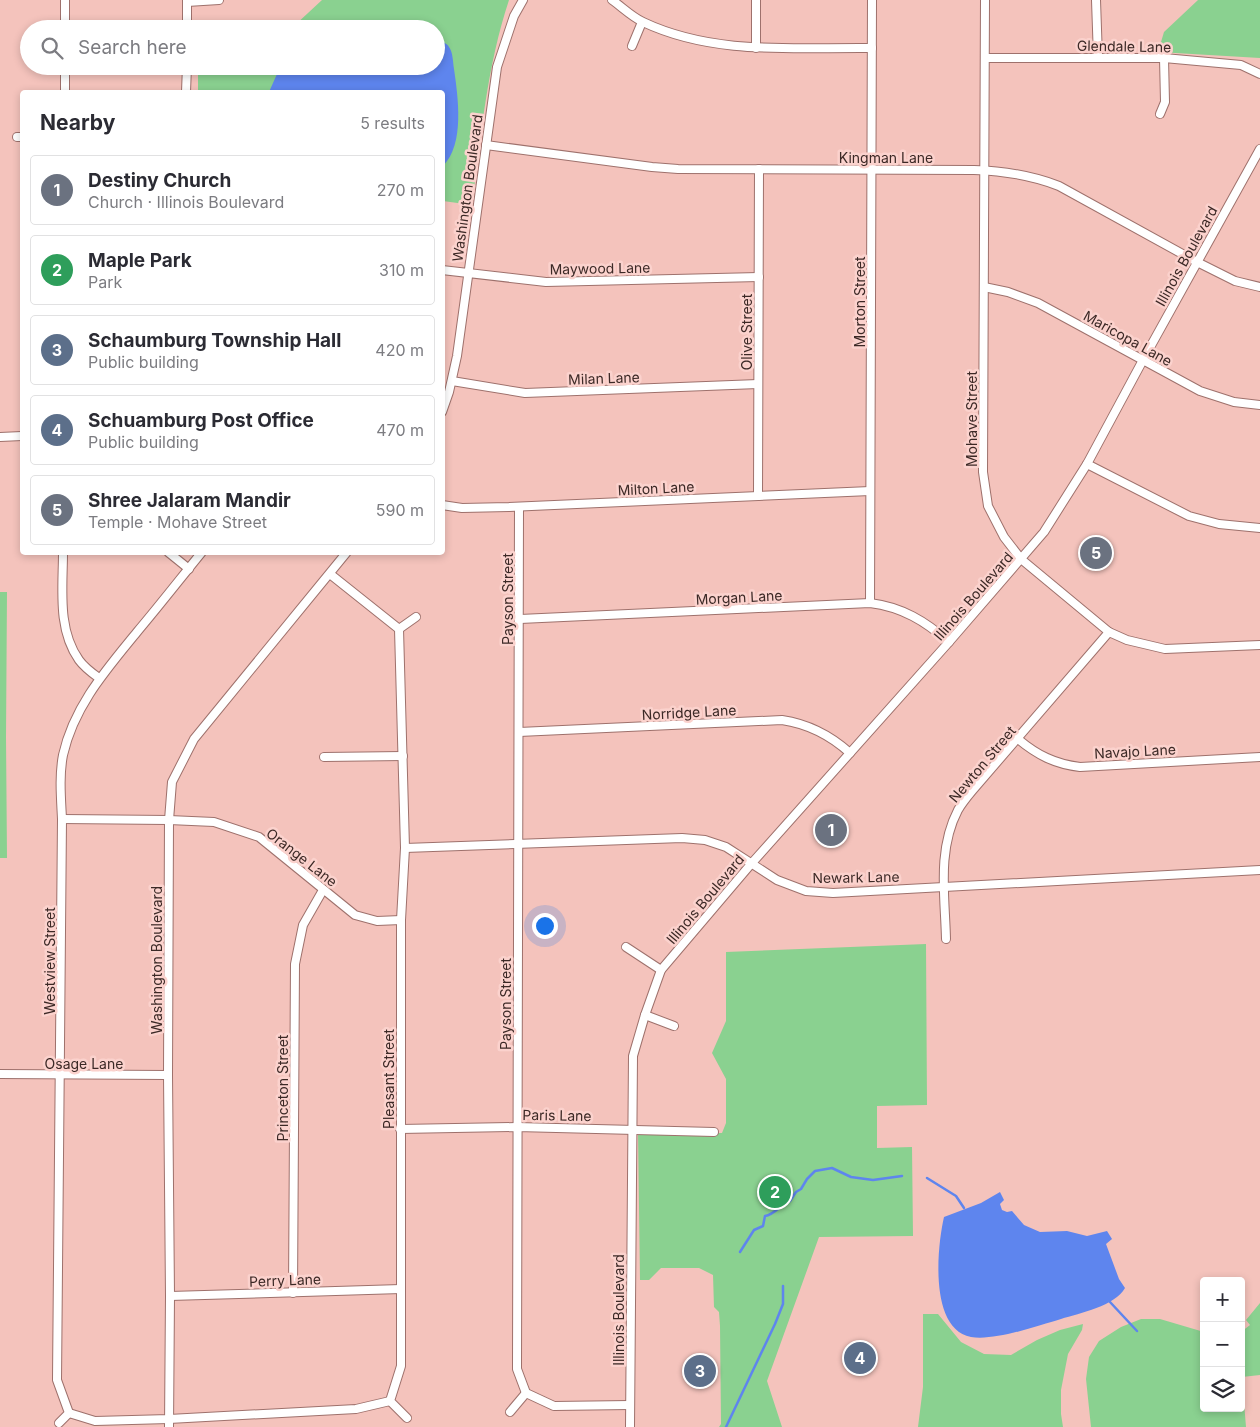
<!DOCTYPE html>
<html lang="en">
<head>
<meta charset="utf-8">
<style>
	:root { --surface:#fff; --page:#f2f2f3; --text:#2b2b33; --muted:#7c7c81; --line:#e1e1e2; --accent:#1a73e8 }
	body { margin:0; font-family:Inter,sans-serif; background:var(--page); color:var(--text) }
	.controls { position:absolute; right:15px; bottom:15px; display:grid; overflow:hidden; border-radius:5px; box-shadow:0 2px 8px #0003 }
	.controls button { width:45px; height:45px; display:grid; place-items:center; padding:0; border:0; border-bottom:1px solid var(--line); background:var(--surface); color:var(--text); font:25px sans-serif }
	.you { position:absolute; left:544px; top:925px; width:18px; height:18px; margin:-12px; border:4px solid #fff; border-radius:50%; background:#1a73e8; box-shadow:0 0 0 8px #1a73e833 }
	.badge { display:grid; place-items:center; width:32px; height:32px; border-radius:50%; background:var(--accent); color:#fff; font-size:16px; font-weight:700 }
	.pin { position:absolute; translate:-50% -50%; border:2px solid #fff; box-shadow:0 1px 5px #0006 }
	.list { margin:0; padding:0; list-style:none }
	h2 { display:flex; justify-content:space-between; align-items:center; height:65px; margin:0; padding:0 20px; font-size:21px }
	h2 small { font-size:16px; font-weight:400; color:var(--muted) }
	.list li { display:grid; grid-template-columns:32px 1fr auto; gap:15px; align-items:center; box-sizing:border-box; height:70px; margin:0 10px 10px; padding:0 10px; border:1px solid var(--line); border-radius:5px }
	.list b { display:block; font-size:19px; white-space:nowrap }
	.list p { margin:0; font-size:16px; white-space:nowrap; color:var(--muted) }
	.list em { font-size:16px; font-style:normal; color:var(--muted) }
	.icon { flex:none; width:28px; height:28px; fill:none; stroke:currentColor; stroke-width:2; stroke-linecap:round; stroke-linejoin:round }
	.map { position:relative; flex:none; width:1260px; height:1427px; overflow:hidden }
	.search { position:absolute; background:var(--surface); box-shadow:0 2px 8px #0003; left:20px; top:20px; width:425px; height:55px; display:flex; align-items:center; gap:12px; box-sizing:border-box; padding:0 18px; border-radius:28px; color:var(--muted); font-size:19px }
	.panel { position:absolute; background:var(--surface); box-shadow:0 2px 8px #0003; left:20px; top:90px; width:425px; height:465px; border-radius:5px }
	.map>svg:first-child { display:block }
</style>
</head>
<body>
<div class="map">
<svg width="1260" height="1427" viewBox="0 0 1260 1427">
	<rect width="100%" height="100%" fill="#f4c3bc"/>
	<!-- green -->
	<g fill="#8ad190">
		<path d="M322 0H509C487 66 481 136 472 205L443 201 442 92H198V66H436V29H287L294 26Z"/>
		<polygon points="1198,0 1260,0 1260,58 1158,52 1164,32"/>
		<polygon points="0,592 7,592 6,737 7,858 0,858"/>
		<polygon points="926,944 927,1105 877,1106 877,1148 912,1147 913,1236 819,1237 767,1381 782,1427 719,1427 721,1424 720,1326 719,1312 714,1307 713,1275 699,1268 661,1268 649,1280 640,1280 638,1132 722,1133 726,1123 726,1079 712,1053 726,1021 726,952"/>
		<polygon points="1260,1303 1260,1375 1242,1377 1246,1427 1091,1427 1086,1379 1089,1357 1099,1341 1121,1327 1141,1319 1160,1319 1204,1332 1204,1408 1241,1408 1241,1332 1250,1325 1246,1320"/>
		<polygon points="923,1314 938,1314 961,1342 984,1354 1011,1355 1037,1340 1060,1330 1083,1324 1082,1330 1068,1354 1061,1390 1061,1414 1063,1427 918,1427 923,1387"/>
	</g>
	<!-- water -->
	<g fill="#5e85ee">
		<path d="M436 38C440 41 447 43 449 47 453 52 453 63 454 69 458 97 465 144 443 166L442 92H269L277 74 284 66H436Z"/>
		<path d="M1000 1192 1004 1200 1000 1204 1002 1210 1007 1212 1012 1211 1024 1225 1040 1232 1067 1231 1087 1236 1107 1231 1112 1239 1106 1244 1119 1279 1125 1288C1115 1306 1080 1313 1061 1319 1037 1326 995 1341 971 1337 929 1329 937 1247 944 1217L981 1203Z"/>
	</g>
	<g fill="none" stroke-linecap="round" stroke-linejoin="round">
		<!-- stream -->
		<g stroke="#5e85ee" stroke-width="2.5">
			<polyline points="927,1178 956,1196 964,1208"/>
			<path d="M740 1252 754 1230 763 1226 765 1216C776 1214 780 1204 790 1201L796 1192 801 1189 807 1179 815 1171 832 1168 851 1177 873 1180 902 1176"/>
			<polyline points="1110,1302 1137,1331"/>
			<polyline points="726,1427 775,1324 783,1304 783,1286"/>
		</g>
		<defs>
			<g id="minor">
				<path d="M612 0C622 7 632 17 643 22 715 56 795 47 872 48"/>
				<polyline points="985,0 983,472 988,506 1004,537 1021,559 1109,632 1127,640 1165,649 1260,645"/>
				<polyline points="1096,0 1098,58"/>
				<polyline points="187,2 219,0"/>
				<polyline points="65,29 65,0"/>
				<polyline points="187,29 187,0"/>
				<polyline points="632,46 642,22"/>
				<polyline points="756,48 756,0"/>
				<polyline points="985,58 1164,58 1241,65 1260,74"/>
				<polyline points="65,92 65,66"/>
				<polyline points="186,92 187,66"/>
				<polyline points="1160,114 1165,102 1164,58"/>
				<polyline points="17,137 22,137"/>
				<path d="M486 145 652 167 678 169 974 170C1004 171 1031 175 1059 186L1197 262 1235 281 1260 287"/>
				<polyline points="442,270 546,282 759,277"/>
				<polyline points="984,287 1008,292 1038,303 1200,391 1234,402 1260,405"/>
				<polyline points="452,381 525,393 758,384"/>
				<polyline points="442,412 449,392 457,356 497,67 514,16 523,0"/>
				<polyline points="0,437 22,436"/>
				<polyline points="1087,464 1189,516 1219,524 1260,528"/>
				<polyline points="758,496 759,169"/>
				<polyline points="442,505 462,508 509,507 870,491"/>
				<polyline points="519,507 517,1369 526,1393 554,1406 630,1405"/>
				<path d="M63 552C63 588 57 629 79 660 84 667 92 673 99 678"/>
				<polyline points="168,552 189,569"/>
				<polyline points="330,574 399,629 405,848 401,920 401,1366 390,1401 407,1418"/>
				<polyline points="870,603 872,0"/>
				<path d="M520 619 870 603C902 607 925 621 949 642"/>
				<polyline points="399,629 416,617"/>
				<path d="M519 732 782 720C809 724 830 735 850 753"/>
				<path d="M1018 739C1037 755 1055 764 1080 767L1260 757"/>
				<polyline points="324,757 403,756"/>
				<polyline points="62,819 169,820 214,822 259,837 355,915 377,921 401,920"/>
				<polyline points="405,848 682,838 705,840 726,847 777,880 806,891 833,893 1260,870"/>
				<path d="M946 939C945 896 937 850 958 810 962 803 967 797 972 791L1109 632"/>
				<polyline points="626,947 661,970"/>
				<polyline points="645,1015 674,1026"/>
				<polyline points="0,1074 168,1075"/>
				<polyline points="400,1129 517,1127 714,1132"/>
				<polyline points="293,1293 295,964 303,925 323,890"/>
				<polyline points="170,1296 401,1289"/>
				<polyline points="510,1412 526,1393"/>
				<polyline points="69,1413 95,1421 169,1419 356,1409 390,1401"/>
				<path d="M59 1423 69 1413 57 1380 62 819C61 798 59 776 63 755 74 706 106 670 137 632 159 606 180 579 202 552"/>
				<polyline points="169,1427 170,1296 168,1075 169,820 172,782 194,739 347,552"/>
				<polyline points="630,1427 633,1056 645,1015 661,970 751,864 949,642 1044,532 1087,464 1143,360 1260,149"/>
			</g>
		</defs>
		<!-- minor casing -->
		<use href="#minor" stroke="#9e716c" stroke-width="10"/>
		<!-- minor -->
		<use href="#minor" stroke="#fff" stroke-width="8"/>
	</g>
	<g text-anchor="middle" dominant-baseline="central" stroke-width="5" stroke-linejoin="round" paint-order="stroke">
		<!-- street labels -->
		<g font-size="14" fill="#3c2926" stroke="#fbd2cd">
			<text transform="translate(1124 46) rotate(1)">Glendale Lane</text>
			<text x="886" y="157">Kingman Lane</text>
			<text transform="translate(467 188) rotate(-82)">Washington Boulevard</text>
			<text transform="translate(1186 256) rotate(-61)">Illinois Boulevard</text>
			<text transform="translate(600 268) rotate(-1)">Maywood Lane</text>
			<text transform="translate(859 302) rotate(-90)">Morton Street</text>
			<text transform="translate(746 332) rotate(-90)">Olive Street</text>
			<text transform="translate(1128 338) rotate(29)">Maricopa Lane</text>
			<text transform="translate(604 378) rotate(-2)">Milan Lane</text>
			<text transform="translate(971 419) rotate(-90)">Mohave Street</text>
			<text transform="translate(656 488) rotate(-3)">Milton Lane</text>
			<text transform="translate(973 596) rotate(-49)">Illinois Boulevard</text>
			<text transform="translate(739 597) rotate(-3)">Morgan Lane</text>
			<text transform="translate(507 599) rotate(-90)">Payson Street</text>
			<text transform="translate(689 712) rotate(-3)">Norridge Lane</text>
			<text transform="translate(1135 751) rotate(-3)">Navajo Lane</text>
			<text transform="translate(982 764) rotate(-50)">Newton Street</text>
			<text transform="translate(302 857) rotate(38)">Orange Lane</text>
			<text transform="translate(856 877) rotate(-1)">Newark Lane</text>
			<text transform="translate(705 899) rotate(-50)">Illinois Boulevard</text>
			<text transform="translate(156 960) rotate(-90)">Washington Boulevard</text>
			<text transform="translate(49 961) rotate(-90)">Westview Street</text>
			<text transform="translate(505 1004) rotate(-90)">Payson Street</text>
			<text x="84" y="1063">Osage Lane</text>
			<text transform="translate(388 1079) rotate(-90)">Pleasant Street</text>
			<text transform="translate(282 1088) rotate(-90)">Princeton Street</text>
			<text transform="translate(557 1115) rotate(1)">Paris Lane</text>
			<text transform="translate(285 1280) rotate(-2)">Perry Lane</text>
			<text transform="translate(618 1310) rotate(-90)">Illinois Boulevard</text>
		</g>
	</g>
</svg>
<div class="controls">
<button>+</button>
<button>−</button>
<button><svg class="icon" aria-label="layers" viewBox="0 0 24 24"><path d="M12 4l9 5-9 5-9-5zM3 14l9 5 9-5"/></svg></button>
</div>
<div class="you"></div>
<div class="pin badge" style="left:831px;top:830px;background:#6b7280">1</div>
<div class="pin badge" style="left:775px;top:1192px;background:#2e9e5b">2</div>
<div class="pin badge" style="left:700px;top:1371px;background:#5c6f8a">3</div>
<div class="pin badge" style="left:860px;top:1358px;background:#5c6f8a">4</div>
<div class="pin badge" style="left:1096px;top:553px;background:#6b7280">5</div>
<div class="search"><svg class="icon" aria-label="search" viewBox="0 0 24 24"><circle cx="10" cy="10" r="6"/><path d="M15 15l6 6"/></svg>Search here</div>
<section class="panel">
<h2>Nearby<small>5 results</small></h2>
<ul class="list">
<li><span class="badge" style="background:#6b7280">1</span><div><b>Destiny Church</b><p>Church · Illinois Boulevard</p></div><em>270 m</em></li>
<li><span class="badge" style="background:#2e9e5b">2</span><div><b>Maple Park</b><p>Park</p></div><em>310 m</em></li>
<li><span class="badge" style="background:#5c6f8a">3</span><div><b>Schaumburg Township Hall</b><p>Public building</p></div><em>420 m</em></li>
<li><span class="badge" style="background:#5c6f8a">4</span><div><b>Schuamburg Post Office</b><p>Public building</p></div><em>470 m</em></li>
<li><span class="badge" style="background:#6b7280">5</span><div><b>Shree Jalaram Mandir</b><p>Temple · Mohave Street</p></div><em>590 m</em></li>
</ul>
</section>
</div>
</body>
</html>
